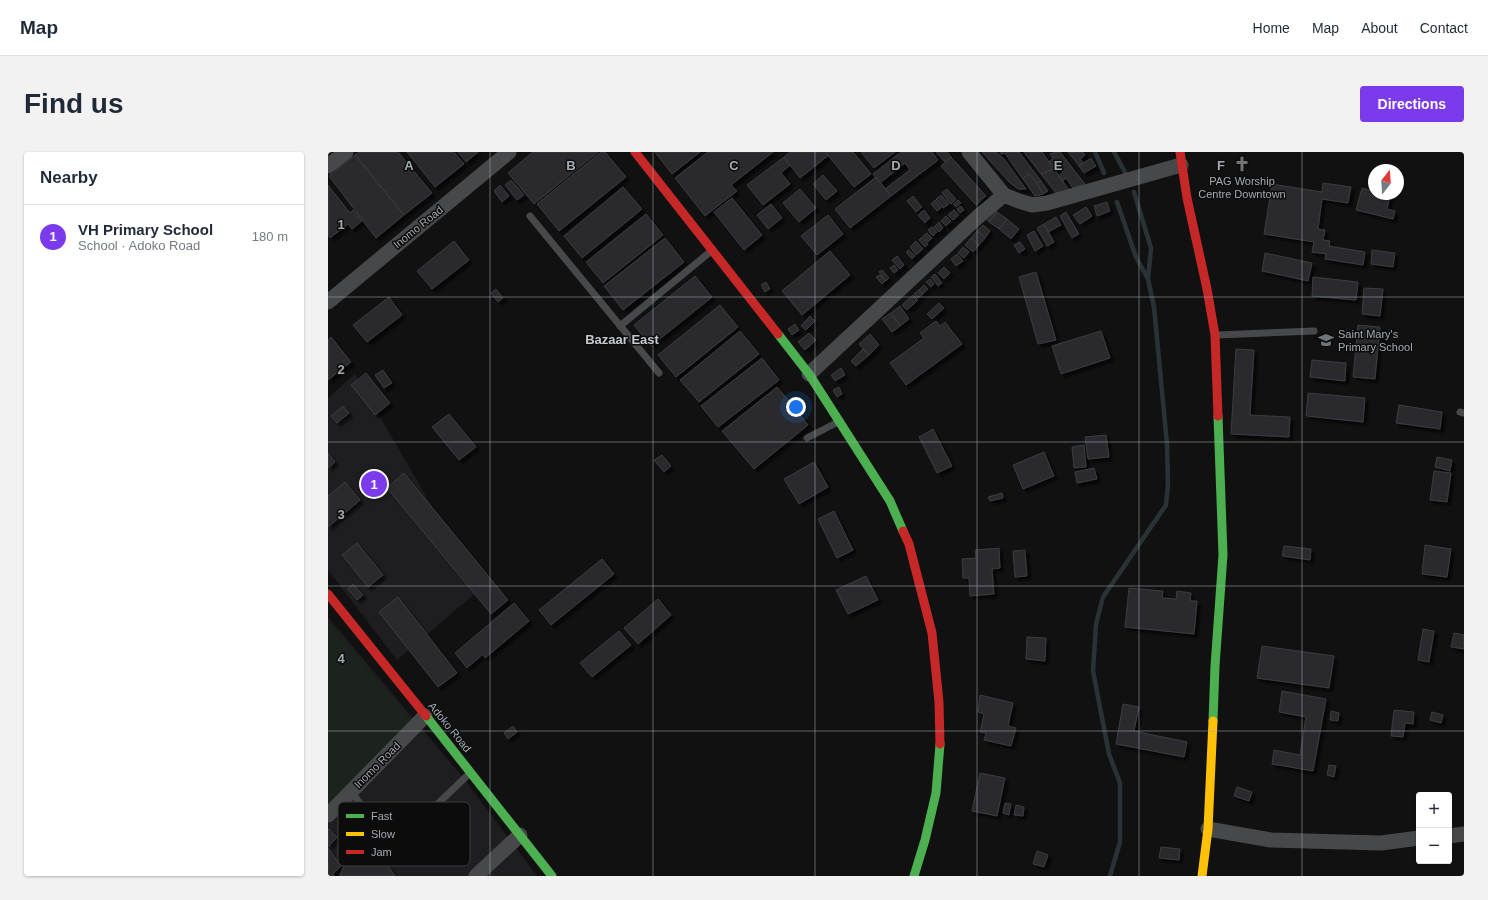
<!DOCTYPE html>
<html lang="en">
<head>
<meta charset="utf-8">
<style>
	:root { --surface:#fff; --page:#f2f2f3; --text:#1f2937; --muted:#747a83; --line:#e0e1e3; --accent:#7c3aed }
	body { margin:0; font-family:Helvetica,sans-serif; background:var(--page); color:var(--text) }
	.controls { position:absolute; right:12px; bottom:12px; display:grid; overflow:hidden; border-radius:4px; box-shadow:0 1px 3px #0004 }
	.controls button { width:36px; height:36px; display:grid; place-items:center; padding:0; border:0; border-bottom:1px solid var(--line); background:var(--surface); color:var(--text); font:20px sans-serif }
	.compass { position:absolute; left:1040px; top:12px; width:36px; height:36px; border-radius:50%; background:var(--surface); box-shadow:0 1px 3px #0004; rotate:17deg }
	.you { position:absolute; left:468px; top:255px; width:14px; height:14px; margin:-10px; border:3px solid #fff; border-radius:50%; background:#1a73e8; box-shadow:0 0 0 6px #1a73e833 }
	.badge { display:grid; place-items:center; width:26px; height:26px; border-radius:50%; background:var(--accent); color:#fff; font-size:13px; font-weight:700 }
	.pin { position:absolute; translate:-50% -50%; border:2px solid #fff; box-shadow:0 1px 4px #0006 }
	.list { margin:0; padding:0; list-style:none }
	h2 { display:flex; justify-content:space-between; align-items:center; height:52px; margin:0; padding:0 16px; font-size:17px }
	h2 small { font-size:13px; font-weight:400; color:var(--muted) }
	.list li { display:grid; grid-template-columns:26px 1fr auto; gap:12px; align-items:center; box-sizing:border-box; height:64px; padding:0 16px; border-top:1px solid var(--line) }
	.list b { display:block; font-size:15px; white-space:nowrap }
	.list p { margin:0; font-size:13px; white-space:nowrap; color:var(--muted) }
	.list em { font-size:13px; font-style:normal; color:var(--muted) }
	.map { position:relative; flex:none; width:1136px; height:724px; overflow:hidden; border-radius:4px }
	header { display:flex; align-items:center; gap:24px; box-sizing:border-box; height:56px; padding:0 20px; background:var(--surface); border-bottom:1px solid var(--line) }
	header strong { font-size:19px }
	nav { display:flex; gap:22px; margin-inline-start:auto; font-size:14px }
	.intro { display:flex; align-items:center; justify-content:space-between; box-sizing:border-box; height:96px; padding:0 24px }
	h1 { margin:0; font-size:28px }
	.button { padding:10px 18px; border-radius:4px; background:var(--accent); color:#fff; font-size:14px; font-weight:700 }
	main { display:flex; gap:24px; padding:0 24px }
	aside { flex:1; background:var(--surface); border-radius:4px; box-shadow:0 1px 3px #0004 }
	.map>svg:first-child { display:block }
</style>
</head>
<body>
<header>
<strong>Map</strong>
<nav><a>Home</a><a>Map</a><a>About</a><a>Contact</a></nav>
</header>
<div class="intro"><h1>Find us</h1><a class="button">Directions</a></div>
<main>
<aside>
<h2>Nearby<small></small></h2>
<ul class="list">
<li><span class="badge">1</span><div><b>VH Primary School</b><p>School · Adoko Road</p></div><em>180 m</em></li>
</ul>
</aside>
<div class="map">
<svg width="1136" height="724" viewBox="0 0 1136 724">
	<defs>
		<filter id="shadow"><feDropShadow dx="3.5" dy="3.5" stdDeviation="1" flood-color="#0009"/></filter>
	</defs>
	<rect width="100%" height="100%" fill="#111112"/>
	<!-- built -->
	<g fill="#1e1e20">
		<polygon points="27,222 152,437 69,508 0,418 0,246"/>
		<polygon points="0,465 137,628 209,724 0,724"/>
	</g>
	<!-- green -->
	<polygon fill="#1c221c" points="0,469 86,572 0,659"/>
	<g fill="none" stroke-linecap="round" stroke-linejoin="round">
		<!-- stream -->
		<g stroke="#293336" stroke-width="4.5">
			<polyline points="767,0 776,21"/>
			<polyline points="786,0 799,24"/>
			<polyline points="789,50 808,105 820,127"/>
			<polyline points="782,724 792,690 792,631 781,602 765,519 768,472 775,445 838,353 840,332 839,292 826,155 820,127 823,96 806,40"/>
		</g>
	</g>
	<!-- building -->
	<g fill="#2c2c2d" stroke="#3a3c3e" filter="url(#shadow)">
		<polygon points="31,0 70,0 104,41 76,63 27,3"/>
		<polygon points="79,0 126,0 136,12 107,35"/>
		<polygon points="130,0 150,0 138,10"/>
		<polygon points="205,0 270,0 206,52 180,21"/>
		<polygon points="273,0 277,0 298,25 231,79 209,52"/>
		<polygon points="327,0 372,0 344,22"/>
		<polygon points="380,0 445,0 403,33 409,39 377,64 347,26"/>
		<polygon points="462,0 497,0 501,3 472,26 456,5"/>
		<polygon points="500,0 525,0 543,22 526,35 498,1"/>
		<polygon points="533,0 567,0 546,16"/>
		<polygon points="573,0 604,0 610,8 563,44 557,37 582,18 577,11 552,31 545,22"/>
		<polygon points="608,0 619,0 623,5 617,10"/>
		<polygon points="654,0 668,0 676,7 698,37 690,37 681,30"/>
		<polygon points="672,0 691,0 713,29 709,31 701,22 695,27 677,1 673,2"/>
		<polygon points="696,0 714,0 726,17 713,22"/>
		<polygon points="728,0 732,0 757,32 745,36 738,26 735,29 731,24 735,20 730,14 726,17 721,10 725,6 722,2"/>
		<polygon points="740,0 755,0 757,3 752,7 755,11 751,14"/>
		<polygon points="27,3 76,63 48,86 1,24"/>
		<polygon points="456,5 462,13 453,21 462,32 435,53 419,33"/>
		<polygon points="623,5 658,44 648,53 613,14"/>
		<polygon points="763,6 768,14 756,21 751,14"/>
		<polygon points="726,17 741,38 728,41 713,22"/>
		<polygon points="701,22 709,31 715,42 707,44 695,27"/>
		<polygon points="495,23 509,39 498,48 485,32"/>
		<polygon points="548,25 563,44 522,76 507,57"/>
		<polygon points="183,28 196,43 189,48 177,33"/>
		<polygon points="713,29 720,39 715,42 709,31"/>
		<polygon points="995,31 1023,35 1020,51 994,47 990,77 997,78 995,88 1002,89 1001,94 1037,100 1035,113 997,107 998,102 984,100 986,90 936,82 944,32 994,40"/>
		<polygon points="0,33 22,61 25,58 34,69 24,77 20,72 2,86 0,83"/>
		<polygon points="172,33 181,44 174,50 166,39"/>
		<polygon points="295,35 314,57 254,106 236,84"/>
		<polygon points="1034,36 1046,39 1046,42 1062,43 1059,57 1067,59 1065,67 1028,58"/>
		<polygon points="472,37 488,56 471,70 455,51"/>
		<polygon points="619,37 628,47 623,52 614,41"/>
		<polygon points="613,43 621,52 615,56 608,47"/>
		<polygon points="585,44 594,55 588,60 579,49"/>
		<polygon points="404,46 434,83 416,98 386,60"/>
		<polygon points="607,48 613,56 609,59 603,52"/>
		<polygon points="630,48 633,51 628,55 625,52"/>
		<polygon points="779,50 782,59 769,64 766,54"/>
		<polygon points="443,52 454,66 440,77 429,63"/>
		<polygon points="633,54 636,58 632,61 629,57"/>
		<polygon points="758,55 764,64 752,72 745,63"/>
		<polygon points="666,57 669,60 661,70 658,67"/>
		<polygon points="596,58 602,66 597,71 590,63"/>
		<polygon points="626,58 631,63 625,68 620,63"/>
		<polygon points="669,60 679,67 671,77 661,70"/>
		<polygon points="738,60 751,82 744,86 732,64"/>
		<polygon points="318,62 335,83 275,131 258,110"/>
		<polygon points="500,63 515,82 489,103 473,84"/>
		<polygon points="618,64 623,69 618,74 613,69"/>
		<polygon points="728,65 733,73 720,80 716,72"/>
		<polygon points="679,67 691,77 683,87 671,77"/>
		<polygon points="611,70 615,76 611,80 606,75"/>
		<polygon points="716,72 726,90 719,94 709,76"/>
		<polygon points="655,73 662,79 657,86 649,79"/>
		<polygon points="604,75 609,80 605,84 600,78"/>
		<polygon points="649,79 657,86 651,93 643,86"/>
		<polygon points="706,79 715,94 707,99 699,83"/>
		<polygon points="599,81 604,86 600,90 595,84"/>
		<polygon points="594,85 600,92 597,95 591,88"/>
		<polygon points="337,86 356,110 295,158 276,134"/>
		<polygon points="643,86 651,93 645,100 637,93"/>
		<polygon points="126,89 141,108 104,137 89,119"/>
		<polygon points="588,89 595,97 588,103 582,95"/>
		<polygon points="692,90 697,97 691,101 686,93"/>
		<polygon points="635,95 641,100 636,106 630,101"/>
		<polygon points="581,98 587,104 584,107 578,100"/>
		<polygon points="1044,98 1067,101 1065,115 1043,112"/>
		<polygon points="502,99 522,123 474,163 454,139"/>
		<polygon points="937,101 984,111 980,129 934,119"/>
		<polygon points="629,102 635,109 628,114 623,107"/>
		<polygon points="569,104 576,113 572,117 564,108"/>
		<polygon points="566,113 570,118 566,121 562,116"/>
		<polygon points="616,115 622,121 616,127 610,121"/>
		<polygon points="554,118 561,126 558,129 551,120"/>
		<polygon points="708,120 728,188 710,192 691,125"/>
		<polygon points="607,122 614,131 610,134 603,125"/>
		<polygon points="552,123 557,129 554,132 548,125"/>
		<polygon points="367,124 384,145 323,194 306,173"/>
		<polygon points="985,125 1030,130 1028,148 984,144"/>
		<polygon points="602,127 606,132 603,135 598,130"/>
		<polygon points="438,130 442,137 437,140 433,133"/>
		<polygon points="596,133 600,137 595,142 591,138"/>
		<polygon points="1036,136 1055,137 1052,164 1034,162"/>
		<polygon points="168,137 175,146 170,150 163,141"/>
		<polygon points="591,138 595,142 590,146 586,142"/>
		<polygon points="585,143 590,148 579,158 574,153"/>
		<polygon points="61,145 74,163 39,190 25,173"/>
		<polygon points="611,151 616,156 604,167 599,162"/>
		<polygon points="392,153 410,175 348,225 330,203"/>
		<polygon points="572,154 581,167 572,174 563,161"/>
		<polygon points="563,161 572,174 564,180 554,167"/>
		<polygon points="482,164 487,169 478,178 473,174"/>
		<polygon points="608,169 612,174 617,170 634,192 578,233 562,211 596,186 592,181"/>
		<polygon points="467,172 471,178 464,183 460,177"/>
		<polygon points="1030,173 1052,175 1047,227 1025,225"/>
		<polygon points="412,179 431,202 371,250 352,228"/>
		<polygon points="773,179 782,206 733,222 724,194"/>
		<polygon points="481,181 488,188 477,198 470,190"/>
		<polygon points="542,182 551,193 541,203 531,192"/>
		<polygon points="3,185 23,210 0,228 0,188"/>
		<polygon points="535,197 541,203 528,214 523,209"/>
		<polygon points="908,197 926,198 922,263 962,265 961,285 903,282"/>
		<polygon points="434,206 451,228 390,275 373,254"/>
		<polygon points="984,208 1018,211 1017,229 982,225"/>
		<polygon points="513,216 517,223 507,229 503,223"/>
		<polygon points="55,218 64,231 56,236 47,223"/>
		<polygon points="38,221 62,251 47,263 23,233"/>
		<polygon points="449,235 462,250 469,245 477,255 470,260 480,273 426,317 394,279"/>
		<polygon points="511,235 514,242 509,245 505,238"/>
		<polygon points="980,241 1037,246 1035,270 978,264"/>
		<polygon points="1071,253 1114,260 1112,277 1068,271"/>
		<polygon points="15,254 21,261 9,271 3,264"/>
		<polygon points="121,262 148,295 131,308 104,275"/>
		<polygon points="605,277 624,314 609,321 591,285"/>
		<polygon points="778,283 781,305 760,307 757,285"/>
		<polygon points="756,293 758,315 746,316 744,295"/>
		<polygon points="716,300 726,324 695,337 685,313"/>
		<polygon points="0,301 7,310 0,316"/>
		<polygon points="334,303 343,314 336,320 326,308"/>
		<polygon points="1109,305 1124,308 1122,319 1107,315"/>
		<polygon points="486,310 500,335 471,352 456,327"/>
		<polygon points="766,316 769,327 749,331 747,320"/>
		<polygon points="1106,319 1123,321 1119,350 1102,348"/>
		<polygon points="76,321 180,448 163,462 59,336"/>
		<polygon points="17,330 32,348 0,375 0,344"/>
		<polygon points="674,341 675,346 662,349 660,345"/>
		<polygon points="506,359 525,398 509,406 490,367"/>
		<polygon points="29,391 55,423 40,435 14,403"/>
		<polygon points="1097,393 1123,397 1119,425 1094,422"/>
		<polygon points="956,394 983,397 982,408 954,404"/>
		<polygon points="671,396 672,416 664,417 666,442 642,444 641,426 635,426 634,407 648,406 647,398"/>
		<polygon points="697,398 699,424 687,425 685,399"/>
		<polygon points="274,407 286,422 223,473 211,458"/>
		<polygon points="538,424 550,448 520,462 508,438"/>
		<polygon points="25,432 35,443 29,448 20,437"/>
		<polygon points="801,436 835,439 834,446 848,447 849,439 863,441 862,449 869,449 866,482 797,475"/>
		<polygon points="70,445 129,521 110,535 51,460"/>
		<polygon points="330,447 343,463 310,492 296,476"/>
		<polygon points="186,451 201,469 157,506 155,502 139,516 127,501"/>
		<polygon points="1095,477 1106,479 1101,510 1090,508"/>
		<polygon points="291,479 303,493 264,525 252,511"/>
		<polygon points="1126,481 1136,483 1136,497 1123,495"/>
		<polygon points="699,485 718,486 717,509 698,507"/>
		<polygon points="934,494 1006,504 1001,536 929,526"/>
		<polygon points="954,539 998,547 985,619 944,612 946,598 972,603 978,565 951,560"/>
		<polygon points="652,543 685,551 680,574 688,576 683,594 656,588 658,581 652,580 656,562 650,560"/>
		<polygon points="795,552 811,555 806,579 859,590 856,605 788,592"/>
		<polygon points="1066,558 1086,560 1085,572 1077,571 1075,585 1063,584"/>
		<polygon points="1003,559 1011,561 1010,569 1002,568"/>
		<polygon points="1104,560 1115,563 1113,571 1102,568"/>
		<polygon points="185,574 189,580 180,587 176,581"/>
		<polygon points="1001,613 1008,614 1006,625 999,623"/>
		<polygon points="652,621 677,626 669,664 644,659"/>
		<polygon points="909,635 924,640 921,649 906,644"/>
		<polygon points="677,651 683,652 681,663 675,661"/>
		<polygon points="688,653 696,655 695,664 686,663"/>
		<polygon points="1,677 9,685 0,695 0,678"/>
		<polygon points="833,695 852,697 851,708 831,706"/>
		<polygon points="0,696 13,714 5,722 6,724 0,724"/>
		<polygon points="709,699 720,703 716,715 705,712"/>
		<polygon points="22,706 28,714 38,711 54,709 59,712 67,724 12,724 17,711"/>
	</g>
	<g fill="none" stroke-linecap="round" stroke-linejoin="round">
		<!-- lane -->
		<g stroke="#46484a" stroke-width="7">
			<polyline points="202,64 331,221"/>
			<polyline points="292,174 382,100"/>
			<polyline points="889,183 986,179"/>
			<polyline points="1132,260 1136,261"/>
			<polyline points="479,286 510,270"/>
			<polyline points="23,639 42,665 61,677 82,675 100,661 142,621"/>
		</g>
		<!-- street -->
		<g stroke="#46484a" stroke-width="15">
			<polyline points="641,0 676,43 691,49 704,53 719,51 853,13"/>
			<polyline points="0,14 18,0"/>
			<polyline points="0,150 181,0"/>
			<polyline points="481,222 653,62 676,43"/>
			<polyline points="0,663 97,564"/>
			<polyline points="880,677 943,688 1053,691 1091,686"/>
			<polyline points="1121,684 1136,682"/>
			<polyline points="148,724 192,683"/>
		</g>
		<!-- fast -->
		<g stroke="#4caf50" stroke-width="9">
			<polyline points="450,182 481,222 562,349 575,379"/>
			<polyline points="98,564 224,724"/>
			<polyline points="885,569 887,514 895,403 890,264"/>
			<polyline points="586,724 597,688 608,641 612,592"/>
		</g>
		<!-- slow -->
		<polyline stroke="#ffc107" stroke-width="9" points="874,724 880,677 885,569"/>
		<!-- jam -->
		<g stroke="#c62828" stroke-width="9">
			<polyline points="307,0 450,182"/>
			<polyline points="852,0 859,46 879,137 887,183 890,264"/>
			<polyline points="575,379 581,392 604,481 611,550 612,592"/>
			<polyline points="0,442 98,564"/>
		</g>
	</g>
	<!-- grid -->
	<path fill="none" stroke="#a3abb2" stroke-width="1" stroke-opacity="0.55" d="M162 0V724M325 0V724M487 0V724M649 0V724M811 0V724M974 0V724M0 145H1136M0 290H1136M0 434H1136M0 579H1136"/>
	<!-- icons -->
	<defs>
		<symbol id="church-bare" viewBox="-9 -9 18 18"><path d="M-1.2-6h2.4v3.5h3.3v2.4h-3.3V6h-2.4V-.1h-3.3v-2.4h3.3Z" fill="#70757a" stroke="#0c0c0d" stroke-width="2.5" paint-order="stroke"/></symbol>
		<symbol id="school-bare" viewBox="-9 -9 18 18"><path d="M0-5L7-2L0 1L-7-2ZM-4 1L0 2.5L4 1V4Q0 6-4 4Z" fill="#70757a" stroke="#0c0c0d" stroke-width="2.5" paint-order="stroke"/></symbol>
	</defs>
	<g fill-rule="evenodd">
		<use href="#church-bare" x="903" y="1" width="22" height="22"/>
		<use href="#school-bare" x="987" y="177" width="22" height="22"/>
	</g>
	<g text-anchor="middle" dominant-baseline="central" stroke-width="3" stroke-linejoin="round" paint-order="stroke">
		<!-- poi labels -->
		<g font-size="11" fill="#a3abb2" stroke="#0c0c0d">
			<text x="914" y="29">PAG Worship<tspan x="914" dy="13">Centre Downtown</tspan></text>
			<text x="1010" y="182" text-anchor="start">Saint Mary's<tspan x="1010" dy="13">Primary School</tspan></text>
		</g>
		<!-- street labels -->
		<g font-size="11" fill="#a3abb2" stroke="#0c0c0d">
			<text transform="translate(90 75) rotate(-39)">Inomo Road</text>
			<text transform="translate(122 575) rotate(51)">Adoko Road</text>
			<text transform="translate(49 613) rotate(-45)">Inomo Road</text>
		</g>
		<!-- quarter labels -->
		<g font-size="13" font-weight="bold" fill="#c4c9cf" stroke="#0c0c0d">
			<text x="294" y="187">Bazaar East</text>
		</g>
	</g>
	<!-- legend -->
	<rect x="10" y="650" width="132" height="64" rx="6" fill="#0c0c0d" stroke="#393c3f" stroke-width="1"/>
	<rect x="18" y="662" width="18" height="4" fill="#4caf50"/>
	<rect x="18" y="680" width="18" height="4" fill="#ffc107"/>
	<rect x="18" y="698" width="18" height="4" fill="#c62828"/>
	<g font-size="11" fill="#a3abb2">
		<text x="43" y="668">Fast</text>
		<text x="43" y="686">Slow</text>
		<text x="43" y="704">Jam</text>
	</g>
	<g font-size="13" text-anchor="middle" font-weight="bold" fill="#a3abb2" stroke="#0c0c0d" stroke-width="3" stroke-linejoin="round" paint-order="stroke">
		<text x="81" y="18">A</text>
		<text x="243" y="18">B</text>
		<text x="406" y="18">C</text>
		<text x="568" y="18">D</text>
		<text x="730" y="18">E</text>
		<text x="893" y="18">F</text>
		<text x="13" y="77">1</text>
		<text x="13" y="222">2</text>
		<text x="13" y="367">3</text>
		<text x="13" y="511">4</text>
	</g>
</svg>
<div class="controls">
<button>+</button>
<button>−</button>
</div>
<svg class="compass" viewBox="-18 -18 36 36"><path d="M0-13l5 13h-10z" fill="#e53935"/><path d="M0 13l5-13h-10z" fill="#747a83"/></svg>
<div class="you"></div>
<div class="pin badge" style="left:46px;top:332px">1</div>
</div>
</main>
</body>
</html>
